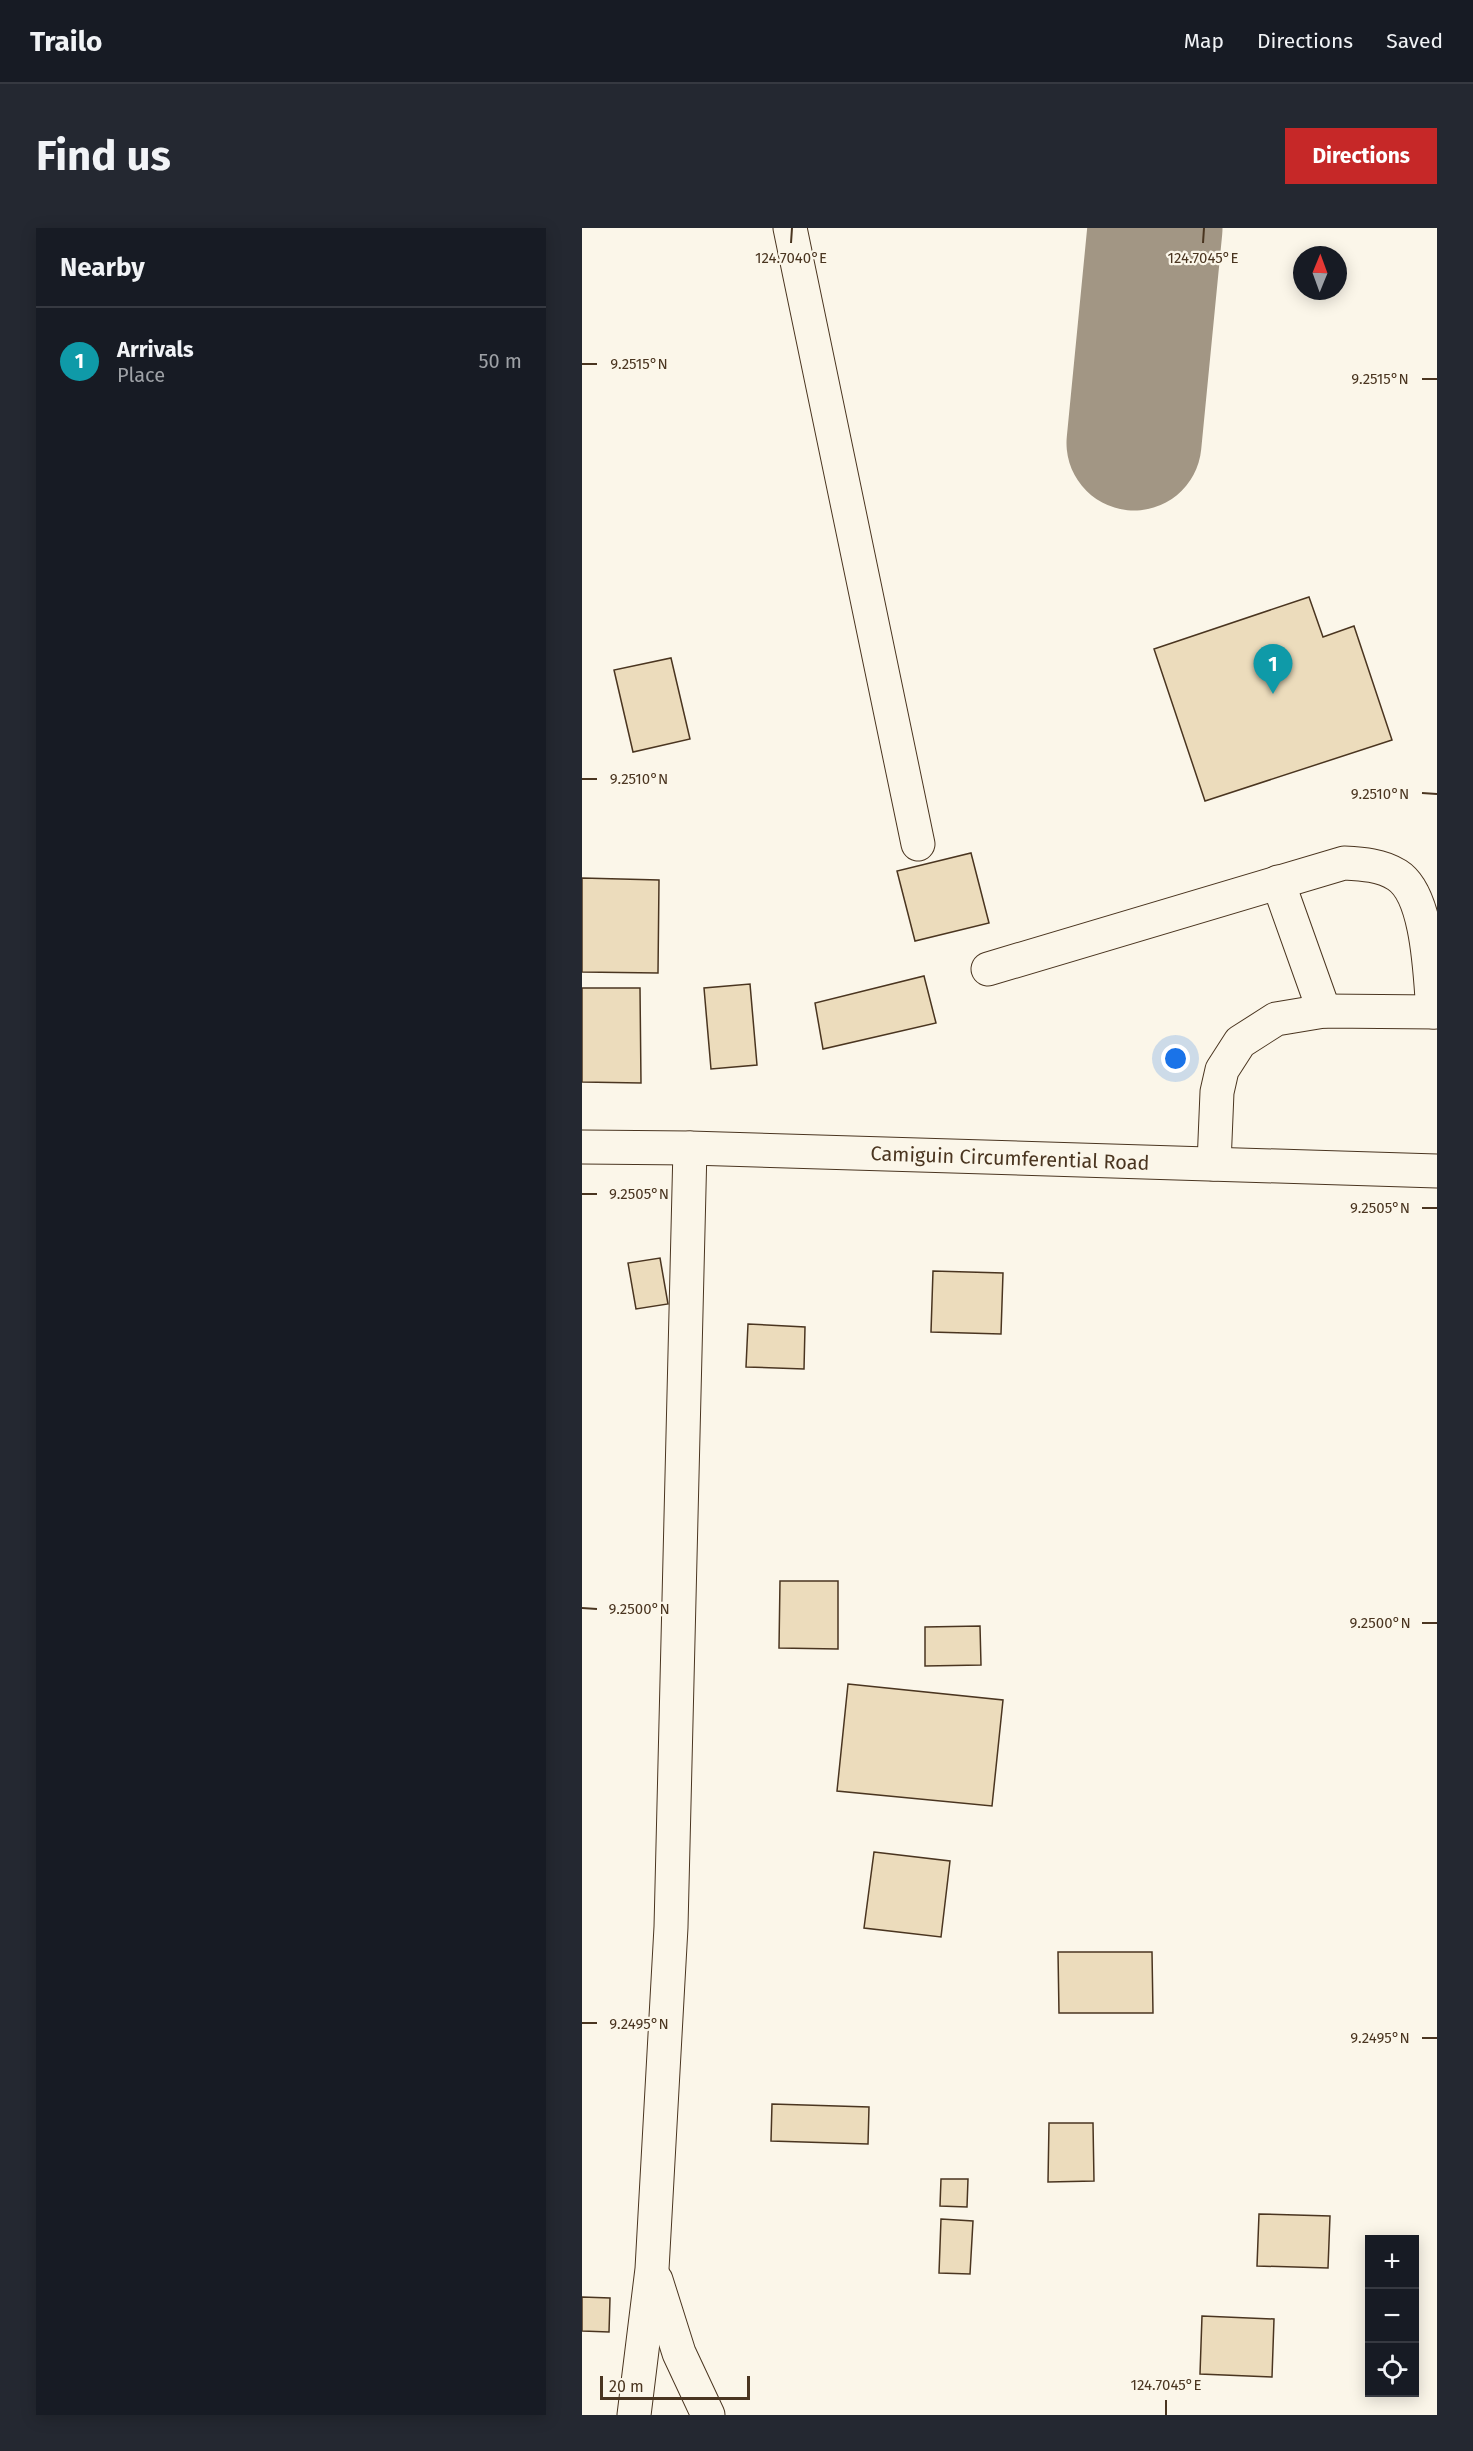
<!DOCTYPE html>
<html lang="en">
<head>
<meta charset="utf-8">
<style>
	:root { --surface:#171b24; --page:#242831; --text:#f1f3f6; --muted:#9ea1a6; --line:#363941; --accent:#c62828 }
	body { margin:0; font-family:"Fira Sans",sans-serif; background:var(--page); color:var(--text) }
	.controls { position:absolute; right:18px; bottom:18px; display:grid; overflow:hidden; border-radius:0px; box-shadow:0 3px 15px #0003 }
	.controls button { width:54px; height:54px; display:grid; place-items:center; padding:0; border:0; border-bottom:2px solid var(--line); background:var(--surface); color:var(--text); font:30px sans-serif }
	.compass { position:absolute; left:711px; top:18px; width:54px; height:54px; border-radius:50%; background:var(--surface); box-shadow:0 3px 15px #0003; rotate:1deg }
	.scale { position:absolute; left:18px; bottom:15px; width:150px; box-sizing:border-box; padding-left:6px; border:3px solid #4a3520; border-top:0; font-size:16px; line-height:21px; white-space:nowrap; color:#4a3520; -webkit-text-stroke:4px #fbf6e9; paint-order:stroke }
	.you { position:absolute; left:594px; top:831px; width:21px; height:21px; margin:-15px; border:4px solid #fff; border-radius:50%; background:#1a73e8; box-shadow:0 0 0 9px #1a73e833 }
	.badge { display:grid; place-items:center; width:39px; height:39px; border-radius:50%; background:var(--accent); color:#fff; font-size:20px; font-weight:700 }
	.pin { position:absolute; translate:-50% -50px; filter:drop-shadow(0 2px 3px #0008) }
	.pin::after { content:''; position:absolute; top:32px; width:21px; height:18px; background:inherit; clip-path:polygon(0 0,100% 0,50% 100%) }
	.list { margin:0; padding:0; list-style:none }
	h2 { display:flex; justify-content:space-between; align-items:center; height:78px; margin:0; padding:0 24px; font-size:26px }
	h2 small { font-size:20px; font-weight:400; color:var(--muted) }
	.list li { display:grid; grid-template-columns:39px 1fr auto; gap:18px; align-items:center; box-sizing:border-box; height:108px; padding:0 24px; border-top:2px solid var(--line) }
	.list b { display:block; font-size:22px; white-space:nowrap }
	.list p { margin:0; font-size:20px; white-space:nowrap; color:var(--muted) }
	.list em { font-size:20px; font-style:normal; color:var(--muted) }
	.icon { flex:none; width:33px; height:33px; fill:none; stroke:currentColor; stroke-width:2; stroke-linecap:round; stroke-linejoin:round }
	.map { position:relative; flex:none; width:855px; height:2187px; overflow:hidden; border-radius:0px }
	header { display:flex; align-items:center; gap:36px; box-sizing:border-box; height:84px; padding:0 30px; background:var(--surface); border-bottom:2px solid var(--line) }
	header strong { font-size:28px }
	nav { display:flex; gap:33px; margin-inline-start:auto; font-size:21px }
	.intro { display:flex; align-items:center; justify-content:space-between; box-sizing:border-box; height:144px; padding:0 36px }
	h1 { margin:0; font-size:42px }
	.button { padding:15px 27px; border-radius:0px; background:var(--accent); color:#fff; font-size:21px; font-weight:700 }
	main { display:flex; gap:36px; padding:0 36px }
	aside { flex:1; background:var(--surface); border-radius:0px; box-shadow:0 3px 15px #0003 }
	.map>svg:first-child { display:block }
</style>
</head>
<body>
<header>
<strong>Trailo</strong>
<nav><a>Map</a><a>Directions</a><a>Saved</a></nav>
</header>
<div class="intro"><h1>Find us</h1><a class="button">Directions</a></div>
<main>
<aside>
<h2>Nearby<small></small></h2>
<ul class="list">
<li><span class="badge" style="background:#0f9aa8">1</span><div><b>Arrivals</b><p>Place</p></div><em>50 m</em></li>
</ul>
</aside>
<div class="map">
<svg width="855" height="2187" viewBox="0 0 855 2187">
	<rect width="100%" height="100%" fill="#fbf6e9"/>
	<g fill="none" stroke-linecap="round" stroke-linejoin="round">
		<!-- taxiway -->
		<polyline stroke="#a29684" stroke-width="135" points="552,215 573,0"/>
	</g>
	<!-- building -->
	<g fill="#ecdcbc" stroke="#4a3520" stroke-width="1.5">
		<polygon points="727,369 741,409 772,398 810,512 623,573 572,421"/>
		<polygon points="89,430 108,511 51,524 32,442"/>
		<polygon points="389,625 407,695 333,713 315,643"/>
		<polygon points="0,650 77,652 76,745 0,744"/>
		<polygon points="342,748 354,795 241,821 233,775"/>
		<polygon points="168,756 175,837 129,841 122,760"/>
		<polygon points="0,760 58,760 59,855 0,854"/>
		<polygon points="78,1030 86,1076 54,1081 46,1035"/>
		<polygon points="351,1043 421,1045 419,1106 349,1104"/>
		<polygon points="166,1096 223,1099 222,1141 164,1139"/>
		<polygon points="198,1353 256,1353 256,1421 197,1420"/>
		<polygon points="398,1398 399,1437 343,1438 343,1399"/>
		<polygon points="266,1456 421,1472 410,1578 255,1563"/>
		<polygon points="292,1624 368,1633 359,1709 282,1700"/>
		<polygon points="476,1724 570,1724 571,1785 477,1785"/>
		<polygon points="190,1876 287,1879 286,1916 189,1913"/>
		<polygon points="467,1895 511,1895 512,1953 466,1954"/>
		<polygon points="359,1951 386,1951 385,1979 358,1978"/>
		<polygon points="677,1986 748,1988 746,2040 675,2038"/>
		<polygon points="359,1991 391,1993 388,2046 357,2045"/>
		<polygon points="0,2069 28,2070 27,2104 0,2103"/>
		<polygon points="620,2088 692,2091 690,2149 618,2146"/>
	</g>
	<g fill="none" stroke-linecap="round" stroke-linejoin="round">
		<defs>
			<g id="minor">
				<polyline points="208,0 336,616"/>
				<polyline points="696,654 742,783"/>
				<path d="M406 741 762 635C781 636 799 637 815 647 847 667 848 750 851 784"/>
				<polyline points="632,936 635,864 640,842 658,814 694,791 742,783 855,784"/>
				<polyline points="74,2052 97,2125 126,2187"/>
				<polyline points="52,2187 70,2041 89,1699 108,920"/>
			</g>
			<polyline id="major" points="0,919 108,920 855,943"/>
		</defs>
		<!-- minor casing -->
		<use href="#minor" stroke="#4a3520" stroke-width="35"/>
		<!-- major casing -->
		<use href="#major" stroke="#4a3520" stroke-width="35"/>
		<!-- minor -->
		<use href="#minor" stroke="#fbf6e9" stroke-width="33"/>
		<!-- major -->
		<use href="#major" stroke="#fbf6e9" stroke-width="33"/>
	</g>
	<!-- ticks -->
	<path fill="none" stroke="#4a3520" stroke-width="2" d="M209 15 210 0M621 15 622 0M0 136H15M840 151H855M0 551H15M840 565 855 566M0 966H15M840 980H855M0 1380 15 1381M840 1395H855M0 1795H15M840 1810H855M584 2187V2172"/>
	<g text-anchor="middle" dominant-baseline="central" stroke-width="4.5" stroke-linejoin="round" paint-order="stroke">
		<!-- street labels -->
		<g font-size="20" fill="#4a3520" stroke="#fbf6e9">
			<text transform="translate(428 930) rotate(2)">Camiguin Circumferential Road</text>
		</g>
	</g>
	<g font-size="15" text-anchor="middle" fill="#4a3520" stroke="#fbf6e9" stroke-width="4.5" stroke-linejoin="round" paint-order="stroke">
		<text x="209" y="35">124.7040°E</text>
		<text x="621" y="35">124.7045°E</text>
		<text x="57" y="141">9.2515°N</text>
		<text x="798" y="156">9.2515°N</text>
		<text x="57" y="556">9.2510°N</text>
		<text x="798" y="571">9.2510°N</text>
		<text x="57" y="971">9.2505°N</text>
		<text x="798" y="985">9.2505°N</text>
		<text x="57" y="1386">9.2500°N</text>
		<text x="798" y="1400">9.2500°N</text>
		<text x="57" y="1801">9.2495°N</text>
		<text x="798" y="1815">9.2495°N</text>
		<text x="584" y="2162">124.7045°E</text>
	</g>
</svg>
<div class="controls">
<button>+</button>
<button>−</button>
<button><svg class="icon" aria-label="locate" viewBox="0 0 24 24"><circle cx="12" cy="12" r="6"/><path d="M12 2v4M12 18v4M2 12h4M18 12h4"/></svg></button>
</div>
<svg class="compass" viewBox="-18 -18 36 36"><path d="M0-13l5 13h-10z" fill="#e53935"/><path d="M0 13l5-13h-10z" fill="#9ea1a6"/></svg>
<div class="scale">20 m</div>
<div class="you"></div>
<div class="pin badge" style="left:691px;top:466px;background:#0f9aa8">1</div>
</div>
</main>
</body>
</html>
